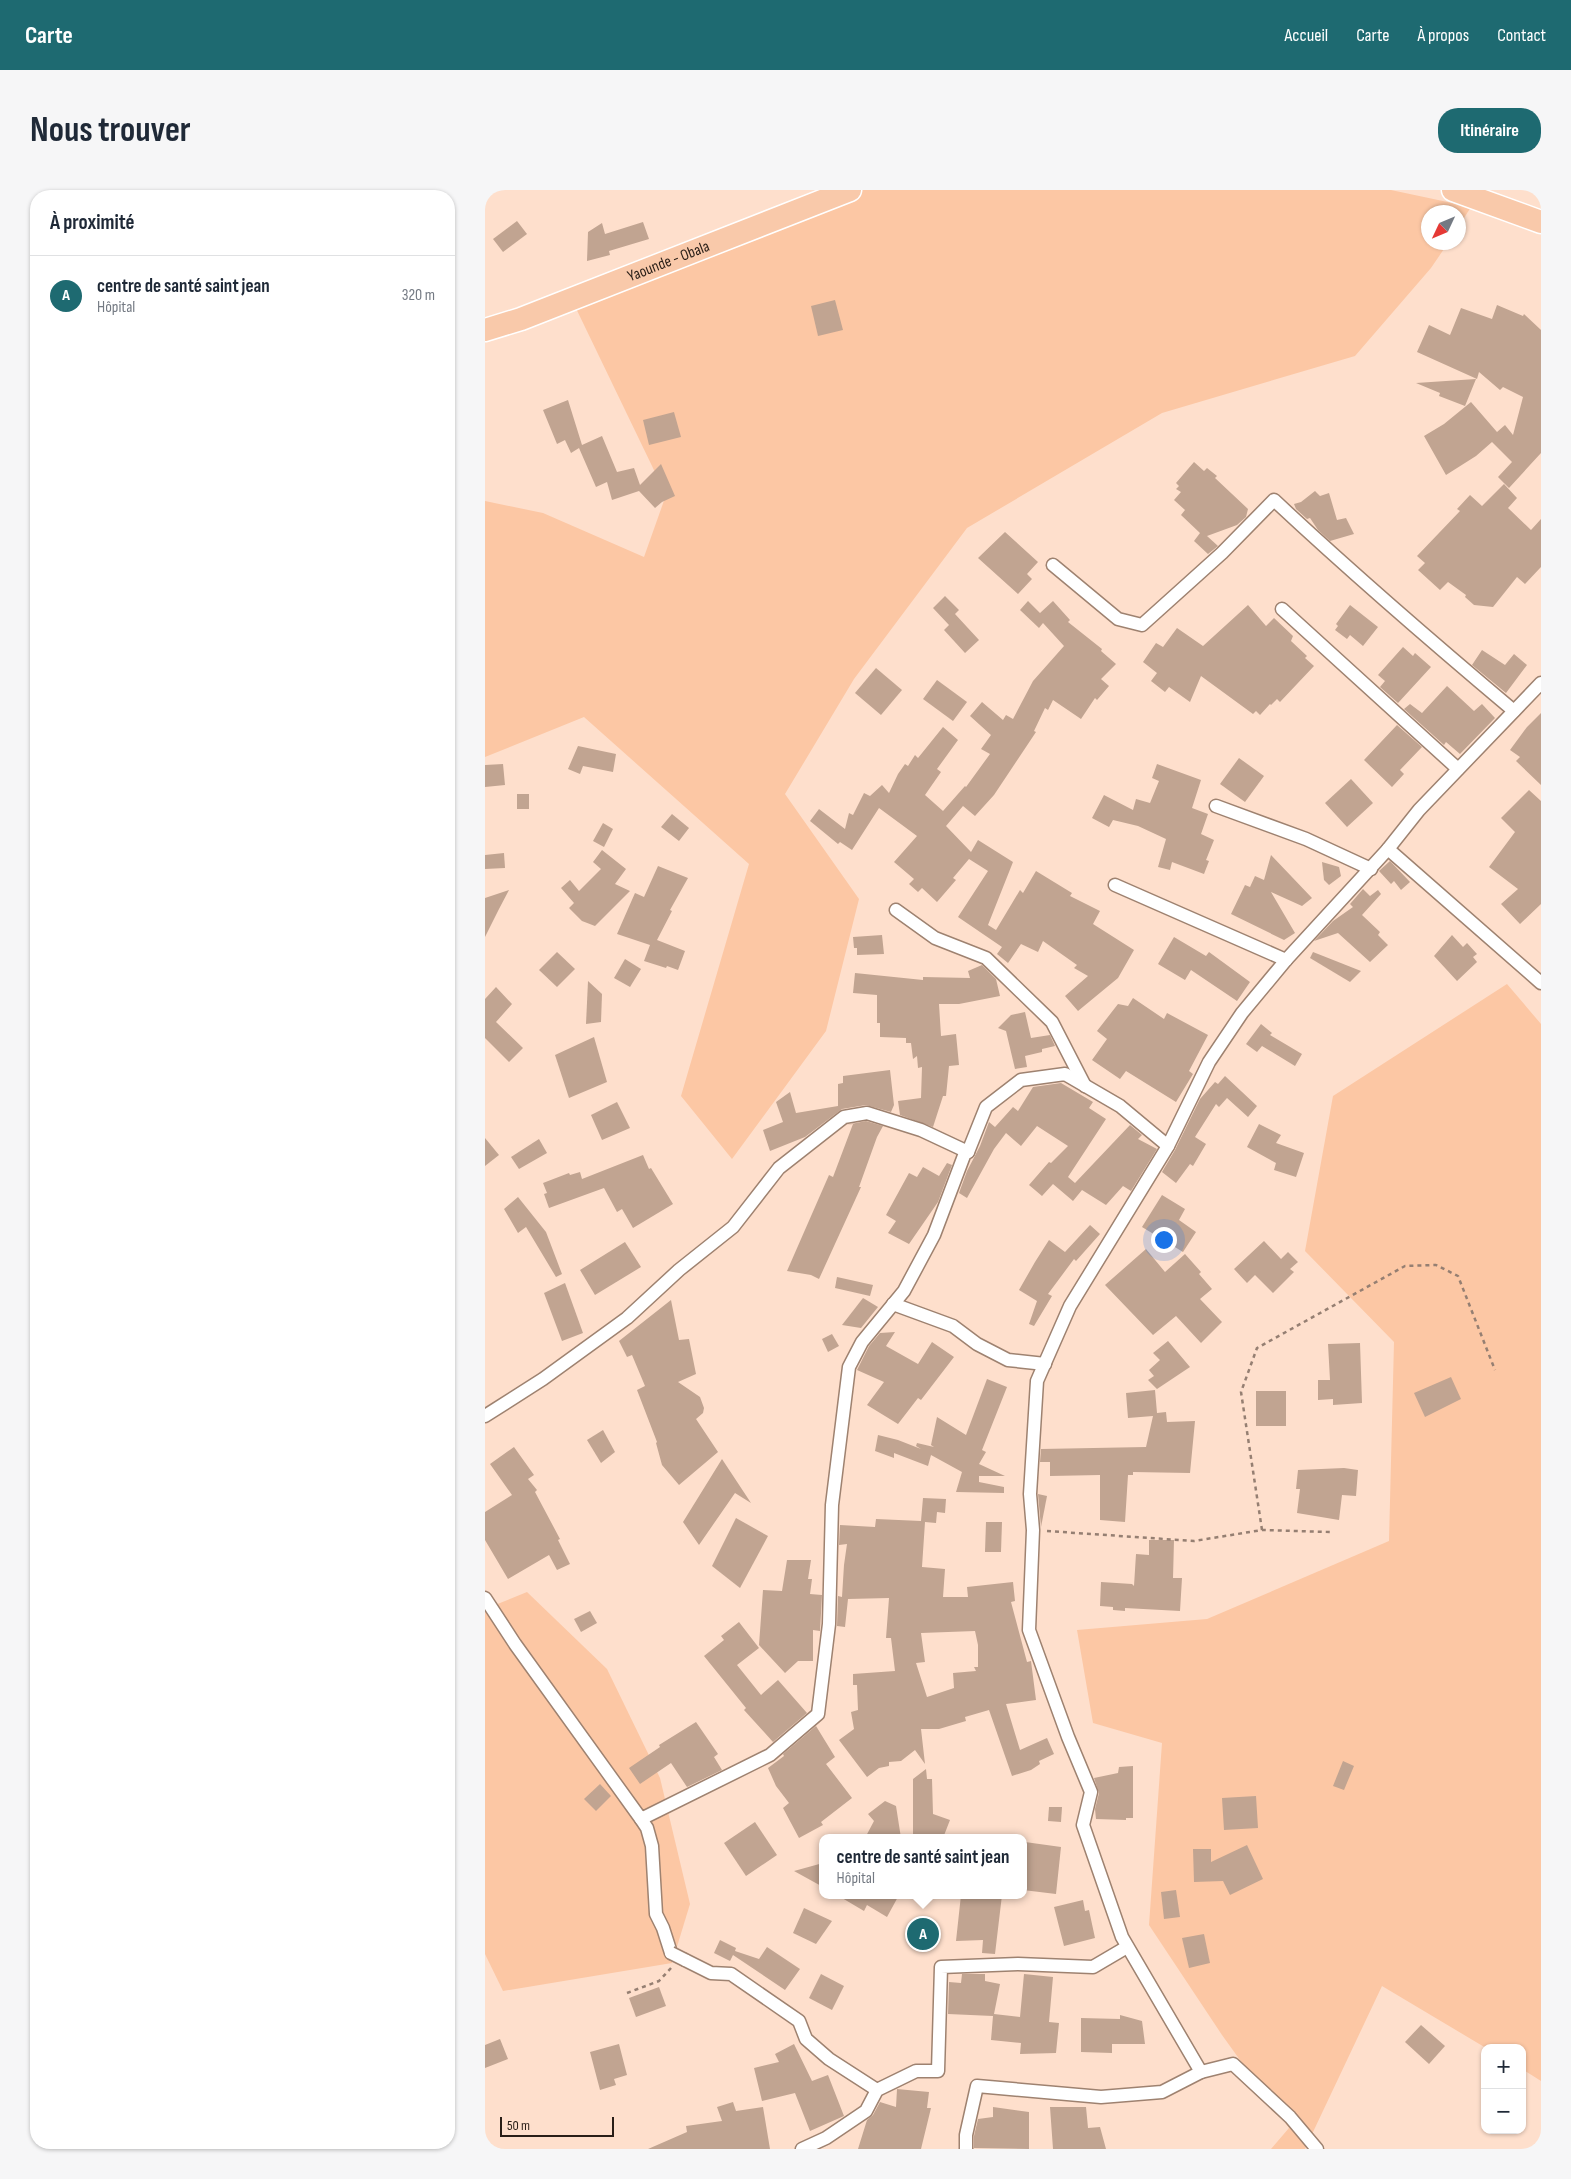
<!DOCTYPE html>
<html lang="fr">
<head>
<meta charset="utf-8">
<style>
	:root { --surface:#fff; --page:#f6f6f7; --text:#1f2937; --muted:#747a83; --line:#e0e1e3; --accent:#1e6a71 }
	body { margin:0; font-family:"Sofia Sans Condensed",sans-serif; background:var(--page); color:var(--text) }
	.controls { position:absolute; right:15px; bottom:15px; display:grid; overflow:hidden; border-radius:10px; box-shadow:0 1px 4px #0004 }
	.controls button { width:45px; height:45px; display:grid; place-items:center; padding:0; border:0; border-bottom:1px solid var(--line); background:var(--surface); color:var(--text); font:25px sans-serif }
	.compass { position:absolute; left:936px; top:15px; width:45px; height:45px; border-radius:50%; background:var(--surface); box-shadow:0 1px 4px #0004; rotate:226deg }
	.scale { position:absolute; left:15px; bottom:12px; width:114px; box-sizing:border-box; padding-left:5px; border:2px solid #291e17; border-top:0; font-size:14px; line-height:18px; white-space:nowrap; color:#291e17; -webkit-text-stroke:4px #fedfcc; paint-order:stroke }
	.you { position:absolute; left:678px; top:1049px; width:18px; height:18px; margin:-12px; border:4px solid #fff; border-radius:50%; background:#1a73e8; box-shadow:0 0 0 8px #1a73e833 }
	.badge { display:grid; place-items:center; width:32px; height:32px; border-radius:50%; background:var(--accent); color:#fff; font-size:16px; font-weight:700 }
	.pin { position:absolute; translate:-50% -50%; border:2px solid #fff; box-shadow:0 1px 5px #0006 }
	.popup { position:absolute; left:334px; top:1644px; width:208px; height:65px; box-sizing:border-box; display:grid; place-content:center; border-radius:10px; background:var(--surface); filter:drop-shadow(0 1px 4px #0005); font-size:16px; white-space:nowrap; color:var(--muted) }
	.popup b { font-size:19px; color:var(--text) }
	.popup::after { content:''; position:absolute; left:50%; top:100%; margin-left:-10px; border:10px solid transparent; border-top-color:var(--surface) }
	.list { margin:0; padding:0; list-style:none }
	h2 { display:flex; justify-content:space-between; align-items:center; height:65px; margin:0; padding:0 20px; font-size:21px }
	h2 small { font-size:16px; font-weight:400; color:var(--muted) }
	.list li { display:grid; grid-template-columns:32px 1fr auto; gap:15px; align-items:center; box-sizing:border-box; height:80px; padding:0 20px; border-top:1px solid var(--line) }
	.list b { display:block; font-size:19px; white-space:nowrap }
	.list p { margin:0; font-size:16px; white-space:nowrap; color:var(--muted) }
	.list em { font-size:16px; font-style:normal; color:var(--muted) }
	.map { position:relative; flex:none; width:1056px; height:1959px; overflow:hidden; border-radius:20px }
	header { display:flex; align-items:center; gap:30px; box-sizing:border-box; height:70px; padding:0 25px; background:var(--accent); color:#fff }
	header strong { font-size:24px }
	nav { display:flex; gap:28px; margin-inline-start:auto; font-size:18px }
	.intro { display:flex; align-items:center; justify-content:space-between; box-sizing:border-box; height:120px; padding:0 30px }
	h1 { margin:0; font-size:35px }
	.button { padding:12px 22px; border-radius:20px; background:var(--accent); color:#fff; font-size:18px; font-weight:700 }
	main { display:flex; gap:30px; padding:0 30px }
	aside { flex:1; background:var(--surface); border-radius:20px; box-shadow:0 1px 4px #0004 }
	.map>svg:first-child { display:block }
</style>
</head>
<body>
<header>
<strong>Carte</strong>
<nav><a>Accueil</a><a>Carte</a><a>À propos</a><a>Contact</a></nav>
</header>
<div class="intro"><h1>Nous trouver</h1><a class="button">Itinéraire</a></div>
<main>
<aside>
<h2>À proximité<small></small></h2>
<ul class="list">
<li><span class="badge">A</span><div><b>centre de santé saint jean</b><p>Hôpital</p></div><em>320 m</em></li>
</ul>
</aside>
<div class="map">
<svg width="1056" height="1959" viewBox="0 0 1056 1959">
	<rect width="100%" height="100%" fill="#fedfcc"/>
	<!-- green -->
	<g fill="#fcc7a4">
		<polygon points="365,0 906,0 986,17 974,36 974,22 944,22 944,52 963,53 946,78 870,166 677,223 482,338 369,489 300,604 374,709 341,841 247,969 196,906 264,674 99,527 0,567 0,311 58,323 159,367 181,305 86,108"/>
		<polygon points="1022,794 1056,834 1056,1891 1037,1879 1037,1858 1001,1858 897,1796 820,1959 786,1959 804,1938 737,1845 664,1735 677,1553 608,1533 592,1440 722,1429 904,1351 909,1152 820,1061 848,906"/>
		<polygon points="42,1402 122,1479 175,1588 205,1714 187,1773 18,1801 0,1764 0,1419"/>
	</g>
	<!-- building -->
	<g fill="#c1a491" fill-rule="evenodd">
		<polygon points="32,31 42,44 18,62 8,49"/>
		<polygon points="158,32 164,49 124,61 125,65 102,71 103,42 117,33 120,44"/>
		<polygon points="350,110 358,140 333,146 326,116"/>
		<polygon points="1012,115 1038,126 1039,124 1056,140 1056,263 1024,298 1013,287 1027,272 1007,252 991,266 961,285 939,246 959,234 986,212 1012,242 1020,235 1028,245 1038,207 1018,197 1015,200 994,182 992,189 932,162 944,135 965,145 976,118 1007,129"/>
		<polygon points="991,189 980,216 954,206 955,203 931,193"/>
		<polygon points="83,210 97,255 117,246 132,282 149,278 155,295 176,274 190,306 177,312 170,318 154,301 127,310 122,292 111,297 94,258 86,263 80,250 72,254 58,220"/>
		<polygon points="189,222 196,247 164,255 158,230"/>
		<polygon points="709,272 719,281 722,278 732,286 730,288 763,319 761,327 752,335 722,346 733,356 723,364 709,351 715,343 696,325 700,320 689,310 696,302 691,299 694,296 691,293"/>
		<polygon points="1019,294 1032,308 1023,318 1046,340 1056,329 1056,377 1040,394 1032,387 1008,417 989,415 980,407 981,405 963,392 955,400 933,380 940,373 932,366 975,321 972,319 985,305 997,316"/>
		<polygon points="830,301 835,306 844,303 852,330 861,328 869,344 845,351 833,340 825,328 822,329 811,319 809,314 816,312"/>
		<polygon points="520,342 553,372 542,384 547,389 533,404 493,368"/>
		<polygon points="460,406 474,420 470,424 494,450 480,463 459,440 464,435 448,418"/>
		<polygon points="543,411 555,423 568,411 585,430 583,432 617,459 616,461 631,474 616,489 624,496 612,510 610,508 596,529 568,510 563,520 560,518 549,541 551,542 509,605 490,626 478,616 461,636 486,662 493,650 528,672 503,735 511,740 535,700 538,703 551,681 587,703 585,706 615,721 608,734 649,760 633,788 593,821 580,806 603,786 589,778 592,775 558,751 553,762 536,754 523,773 512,764 517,757 473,727 503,681 484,669 468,688 471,690 452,712 437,698 433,702 424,694 429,689 409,672 432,646 394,618 367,660 355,652 353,654 325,631 334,619 360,639 364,623 368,625 379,603 385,606 397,595 404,603 413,584 420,574 423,576 430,565 433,568 458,537 473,550 452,579 456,582 440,605 458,621 480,596 481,597 505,564 496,559 506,545 485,526 497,512 518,530 521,525 528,529 548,491 579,456 558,433 554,438 535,420"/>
		<polygon points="763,415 781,436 789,428 808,446 806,451 822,466 820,468 829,476 795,512 792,509 786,515 785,514 775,525 771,521 768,524 716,486 705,512 684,497 680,502 666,491 672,483 658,472 671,453 678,457 692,438 718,456"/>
		<polygon points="865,415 893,437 878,456 865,445 862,449 850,440 853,436 851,434"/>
		<polygon points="918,457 928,466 930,463 946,477 913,513 895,497 900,491 893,485"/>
		<polygon points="997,460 1020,475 1029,464 1042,475 1021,503 987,475"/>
		<polygon points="391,478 417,500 396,525 370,503"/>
		<polygon points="452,490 482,512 468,531 438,509"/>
		<polygon points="962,496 989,521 997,514 1010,528 975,564 961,552 959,555 919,519 925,514 937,523"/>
		<polygon points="1056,523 1056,595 1031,571 1035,567 1025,560 1042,537"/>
		<polygon points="912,535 937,557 915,580 919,584 907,597 879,570"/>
		<polygon points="93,556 131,564 128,582 98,576 95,584 83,579"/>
		<polygon points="754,568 779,586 760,612 735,594"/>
		<polygon points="18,574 20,595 0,597 0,575"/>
		<polygon points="672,574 716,590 707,618 723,624 716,644 729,650 721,670 724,671 719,684 687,672 685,680 673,677 681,649 653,636 628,630 624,637 607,628 619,605 648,620 651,609 665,613 674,591 667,588"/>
		<polygon points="866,589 888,613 862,637 840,613"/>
		<polygon points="1044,600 1056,611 1056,714 1035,734 1016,714 1033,699 1004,677 1030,642 1016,628"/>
		<rect x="32" y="604" width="12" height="15"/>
		<polygon points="187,624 204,638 194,651 176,637"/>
		<polygon points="118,633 128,639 119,657 108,651"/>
		<polygon points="117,660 141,679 130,694 145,701 110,736 97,731 84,718 89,713 76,698 85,690 94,701 116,679 108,672"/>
		<polygon points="19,663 20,678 0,679 0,665"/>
		<polygon points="786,665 827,708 817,716 786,702 810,743 799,750 746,724 760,695 765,697 770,686 779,690"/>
		<polygon points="905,671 925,692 916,700 909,691 906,694 894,681"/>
		<polygon points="837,672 854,677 856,686 844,695 839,690"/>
		<polygon points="173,676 203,688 185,720 187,721 172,750 200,761 193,780 182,776 181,778 159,771 165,755 132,744 150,703 159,707"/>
		<polygon points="878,699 885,706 893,700 896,704 877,725 895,742 893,745 903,755 885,772 853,743 829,751 848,731 868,717 865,714"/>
		<polygon points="24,700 14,719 0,747 0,708"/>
		<polygon points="397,745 399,764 372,765 372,758 369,758 368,747"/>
		<polygon points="967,745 978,757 982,753 992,764 988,767 992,772 972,791 949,766"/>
		<polygon points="689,747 721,766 724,762 765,792 752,811 706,780 700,790 673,774"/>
		<polygon points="72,762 90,779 72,797 54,780"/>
		<polygon points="828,762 876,781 865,792 825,768"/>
		<polygon points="140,769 156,779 145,797 129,788"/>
		<polygon points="497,775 511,789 515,806 474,814 454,814 456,846 471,844 474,875 464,876 461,906 458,906 448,937 415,925 413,911 436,908 437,877 433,878 432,866 428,869 426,853 421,853 421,848 395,847 395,833 392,833 392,805 368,803 370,783 438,790 438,787 485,788 483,781"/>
		<polygon points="103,791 117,804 116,832 101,834"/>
		<polygon points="11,797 27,814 11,832 38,858 24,872 0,848 0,809"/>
		<polygon points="648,808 679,829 682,823 723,845 704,881 708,884 691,912 641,881 635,889 607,870 622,849 612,841 633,814 643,816"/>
		<polygon points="540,822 546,848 565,845 570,856 557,859 557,862 540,866 542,877 530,879 521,841 513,838 526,825"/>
		<polygon points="776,834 787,843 785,845 817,864 810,876 777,856 772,862 761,854"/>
		<polygon points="109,847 122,892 84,908 70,865"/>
		<polygon points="405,880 409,915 406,922 381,915 357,919 320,947 285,961 278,940 298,932 291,912 305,902 311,923 353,916 353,894 358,893 358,886"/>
		<polygon points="740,886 772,916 763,927 742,908 734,917 731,914 710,947 721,954 708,976 705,974 691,993 677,982 690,960 715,909 730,892 733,894"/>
		<polygon points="576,893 608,912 604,918 621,929 583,987 590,993 645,935 657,945 653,949 672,959 646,1001 638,996 621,1015 597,1000 588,1011 568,994 557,1006 544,995 564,972 566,973 583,956 552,936 536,956 521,943 509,959 482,1008 474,1003 482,981 495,956 504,932 510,937 528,917 533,921 548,897"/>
		<polygon points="132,912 145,938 117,950 106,925"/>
		<polygon points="381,931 398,936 392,947 374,997 376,997 334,1089 326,1085 302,1081 344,985 348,987 368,934 361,935"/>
		<polygon points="774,934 796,945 791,953 819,963 811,987 789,980 791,973 762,957"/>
		<polygon points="0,948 14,965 0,976"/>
		<polygon points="54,949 62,963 34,979 26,967"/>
		<polygon points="158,965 164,979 166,978 188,1014 148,1038 137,1019 132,1022 119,998 64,1018 59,1004 62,1003 58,993 84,983 85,985 95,982 97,989"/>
		<polygon points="462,973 467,975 453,1012 424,1054 403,1043 411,1031 401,1025 424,983 432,987 438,977 454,986"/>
		<polygon points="677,1005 700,1019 694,1030 711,1042 698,1062 657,1037"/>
		<polygon points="33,1007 61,1042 77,1084 71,1087 41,1037 33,1043 19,1019"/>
		<polygon points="605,1035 615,1044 591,1071 589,1069 563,1104 567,1106 549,1136 544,1134 552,1111 534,1100 550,1072 564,1050 580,1062"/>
		<polygon points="779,1051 796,1069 803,1062 813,1072 805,1079 809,1082 788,1103 770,1085 762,1093 749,1079"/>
		<polygon points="140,1052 156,1077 110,1105 95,1080"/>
		<polygon points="661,1059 680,1082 700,1064 716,1082 714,1084 727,1099 715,1109 737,1132 716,1153 691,1126 668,1145 620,1095"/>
		<polygon points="352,1087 388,1095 385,1106 350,1098"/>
		<polygon points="80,1093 98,1143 77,1151 59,1103"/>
		<polygon points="378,1108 393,1117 376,1138 357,1135"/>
		<polygon points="186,1110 194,1150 204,1149 211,1184 193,1192 215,1207 219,1218 218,1223 211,1229 233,1262 194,1295 177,1275 171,1253 172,1252 152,1200 160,1196 147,1165 142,1167 134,1151"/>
		<polygon points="410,1142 401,1156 433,1174 447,1152 469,1167 436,1210 433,1208 413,1234 382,1215 399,1192 372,1180 384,1156 395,1143"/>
		<polygon points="347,1144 354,1156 343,1162 337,1149"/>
		<polygon points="683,1151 705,1177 672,1199 663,1190 669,1186 664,1180 675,1170 668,1163"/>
		<polygon points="875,1153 877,1213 848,1215 848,1209 833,1210 833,1190 845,1190 843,1154"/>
		<polygon points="966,1187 976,1209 940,1227 929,1203"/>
		<polygon points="502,1189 522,1197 497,1260 501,1262 494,1274 520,1286 494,1286 494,1292 519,1297 519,1303 471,1302 477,1282 446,1265 443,1276 409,1263 409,1268 390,1261 393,1245 413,1250 436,1259 431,1256 432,1253 449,1257 446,1255 452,1227 481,1245"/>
		<polygon points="670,1200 672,1223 681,1222 682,1232 710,1231 705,1283 648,1282 648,1285 643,1285 640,1332 615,1330 615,1285 565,1286 565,1272 555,1272 556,1259 661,1257 668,1226 643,1228 641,1203"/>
		<rect x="771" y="1201" width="30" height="35"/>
		<polygon points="118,1240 130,1262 116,1273 102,1250"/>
		<polygon points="29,1257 49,1285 43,1289 52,1300 50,1302 75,1349 73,1350 85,1374 72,1380 64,1365 23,1389 0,1350 0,1322 27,1305 5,1274"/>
		<polygon points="237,1269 266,1313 250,1303 214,1355 198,1332"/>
		<polygon points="859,1278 873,1280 871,1306 857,1305 854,1330 812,1323 815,1299 811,1299 813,1280"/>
		<polygon points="553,1304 562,1306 556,1337"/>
		<path d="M438 1308 461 1309 460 1323 452 1322 451 1333 440 1332 437 1377 460 1379 458 1407H483L482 1397 528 1392 530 1411 526 1412 542 1472 546 1471 551 1510 521 1514 535 1560 562 1548 569 1564 554 1571 555 1574 546 1580 527 1586 504 1520 480 1527 481 1531 454 1539H436L440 1574 430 1560 416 1571 404 1572V1576L394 1578 382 1587 354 1550 369 1539 366 1522 373 1520 372 1495H368V1484L410 1481 406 1448H401L404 1408 363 1409 360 1437 352 1436 353 1406 357 1407 359 1375 362 1354 354 1355 355 1335 390 1337 391 1329 436 1331ZM490 1441 493 1455V1477H489L491 1481 468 1483 469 1498 442 1507 431 1473 440 1472 436 1443Z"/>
		<polygon points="251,1328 283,1346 255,1398 227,1376"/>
		<polygon points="501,1332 517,1332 516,1362 500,1362"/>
		<polygon points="664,1350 689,1350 688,1388 697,1388 695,1421 640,1418 640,1421 628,1420 628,1417 615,1416 616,1392 647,1394 649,1396 651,1364 664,1365"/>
		<polygon points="302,1370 326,1370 323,1389 327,1389 325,1404 337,1405 335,1441 328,1440 328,1471 313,1471 300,1483 274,1455 278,1400 297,1401"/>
		<polygon points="105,1421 112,1433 96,1442 89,1429"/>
		<polygon points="254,1432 274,1458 252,1475 276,1505 293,1490 322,1523 288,1552 259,1520 261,1518 219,1466 239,1450 236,1446"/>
		<polygon points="211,1532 233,1564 229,1567 237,1580 202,1597 186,1573 155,1594 144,1578 175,1557 174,1555"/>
		<polygon points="331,1536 350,1567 341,1574 367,1608 336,1632 338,1635 314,1648 298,1618 304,1613 291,1596 283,1578 299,1566 298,1564"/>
		<polygon points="858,1571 869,1576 859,1600 848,1596"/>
		<polygon points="648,1576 648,1628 641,1628 641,1630 611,1629 610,1619 614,1603 609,1588 633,1583 634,1577"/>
		<polygon points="441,1579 442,1589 447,1589 448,1624 465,1630 458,1648 428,1648 428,1589"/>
		<polygon points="115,1594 126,1606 111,1621 99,1609"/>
		<polygon points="771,1606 773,1638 739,1640 737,1608"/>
		<polygon points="400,1611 411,1616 416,1648 380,1648 389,1631 383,1624"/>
		<polygon points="564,1617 577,1617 576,1632 563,1631"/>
		<polygon points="270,1632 292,1665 261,1686 239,1653"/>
		<polygon points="540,1652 576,1657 571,1704 538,1700"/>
		<polygon points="762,1655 778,1689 745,1705 738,1691 709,1692 708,1659 726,1659 726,1672"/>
		<polygon points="338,1673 338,1697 309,1681"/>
		<polygon points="691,1700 695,1727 679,1729 676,1702"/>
		<polygon points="352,1705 414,1705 402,1727 382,1715 379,1721"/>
		<polygon points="476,1705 517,1705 510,1764 497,1763 498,1750 471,1751"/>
		<polygon points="598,1710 600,1721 604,1720 610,1748 579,1756 569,1717"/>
		<polygon points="319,1718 347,1731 331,1754 308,1743"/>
		<polygon points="719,1744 725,1773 704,1778 697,1748"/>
		<polygon points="235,1750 251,1758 250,1761 274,1769 282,1757 315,1779 300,1800 248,1765 245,1771 229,1763"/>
		<polygon points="336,1784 359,1796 347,1820 324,1808"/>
		<polygon points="477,1784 500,1784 500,1791 515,1794 509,1824 535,1827 539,1784 568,1787 564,1832 574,1833 571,1863 535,1864 536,1853 506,1850 508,1826 463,1824 464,1792 476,1793"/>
		<polygon points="174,1797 181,1816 151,1827 144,1808"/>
		<polygon points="635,1825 657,1831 660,1854 627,1854 627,1863 596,1862 596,1828 635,1829"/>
		<polygon points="936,1835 960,1856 944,1874 920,1852"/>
		<polygon points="15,1849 23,1869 0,1878 0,1855"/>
		<polygon points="134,1854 142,1885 129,1889 131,1895 115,1900 105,1862"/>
		<polygon points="309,1854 327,1891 343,1885 359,1926 325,1941 310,1903 277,1911 269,1878 294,1872 290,1864"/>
		<polygon points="412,1899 444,1902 442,1918 446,1918 436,1959 373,1959 382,1930 388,1925 395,1912 411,1917"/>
		<polygon points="248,1912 251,1921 278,1917 285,1959 163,1959 202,1942 201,1936 237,1931 232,1917"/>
		<polygon points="508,1917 544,1922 544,1959 489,1958 489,1946 493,1929 508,1927"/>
		<polygon points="565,1917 601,1917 603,1938 615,1937 621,1959 568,1959"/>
	</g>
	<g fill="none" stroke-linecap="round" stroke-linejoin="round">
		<defs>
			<g id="street">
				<path d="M568 375 633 429 657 435 737 363 789 310C867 383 947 452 1029 521"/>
				<polyline points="797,419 973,579"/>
				<polyline points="731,616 821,649 886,679"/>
				<polyline points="903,659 1056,793"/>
				<polyline points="630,695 801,770"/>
				<polyline points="411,720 450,748 501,768 567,832 600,896"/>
				<polyline points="408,1114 468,1136 492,1154 523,1170 560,1174"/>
				<polyline points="0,1226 58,1189 142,1128 194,1080 248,1037 294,978 359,927 382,923 436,940 483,962"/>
				<polyline points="0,1408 30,1454 156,1629 285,1565 333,1524 344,1434 347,1315 364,1177 377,1152 419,1101 449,1045 480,963 483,962 501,917 536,890 580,884 635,916 683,956"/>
				<polyline points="156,1629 162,1638 167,1656 171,1724 178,1738 186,1763"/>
				<polyline points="200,1770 226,1783 246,1784 314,1831 321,1849 344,1869 392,1900"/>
				<polyline points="317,1959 341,1948 381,1921 392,1900 431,1881 453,1881 456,1777 533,1774 608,1777 642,1757"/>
				<polyline points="481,1959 481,1945 492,1896 616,1907 677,1902 716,1882"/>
				<polyline points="832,1959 805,1927 748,1874 716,1882 637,1747 598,1635 606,1602 583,1547 544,1440 548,1340 545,1304 552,1191 585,1116 683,956 724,872 757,823 801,770 903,659 934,620 1056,493"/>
			</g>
			<g id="highway">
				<polyline points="968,0 1056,32"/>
				<path id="s1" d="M0 140 36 129 365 0"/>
			</g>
		</defs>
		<!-- street casing -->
		<use href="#street" stroke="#9e8270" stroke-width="15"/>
		<!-- highway casing -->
		<use href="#highway" stroke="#fff" stroke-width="25"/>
		<!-- path -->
		<g stroke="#957f72" stroke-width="2.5" stroke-dasharray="4 4" stroke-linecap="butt">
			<polyline points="777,1340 756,1202 772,1158 920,1076 951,1075 973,1086 1010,1180"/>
			<polyline points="562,1341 709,1351 777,1340 845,1342"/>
			<polyline points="142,1803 174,1791 186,1778"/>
		</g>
		<!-- street -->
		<use href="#street" stroke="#fff" stroke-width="12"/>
		<!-- highway -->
		<use href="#highway" stroke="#f9c9aa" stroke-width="22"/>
		<defs>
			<polyline id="street-bridge" points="186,1763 200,1770"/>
		</defs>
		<!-- street-bridge casing -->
		<use href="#street-bridge" stroke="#9e8270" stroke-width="15" stroke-linecap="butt"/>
		<!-- street-bridge -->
		<use href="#street-bridge" stroke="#fff" stroke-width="12"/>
	</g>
	<g text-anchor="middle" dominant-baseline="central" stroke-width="4" stroke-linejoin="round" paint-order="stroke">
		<!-- street labels -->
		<g font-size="16" fill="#291e17" stroke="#fedfcc">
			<text stroke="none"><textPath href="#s1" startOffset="196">Yaounde - Obala</textPath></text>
		</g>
	</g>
</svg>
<div class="controls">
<button>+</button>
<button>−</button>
</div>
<svg class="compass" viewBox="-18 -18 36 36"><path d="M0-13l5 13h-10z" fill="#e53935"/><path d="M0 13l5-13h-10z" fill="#747a83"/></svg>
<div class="scale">50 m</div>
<div class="you"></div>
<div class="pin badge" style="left:438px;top:1744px">A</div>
<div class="popup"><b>centre de santé saint jean</b>Hôpital</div>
</div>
</main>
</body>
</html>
